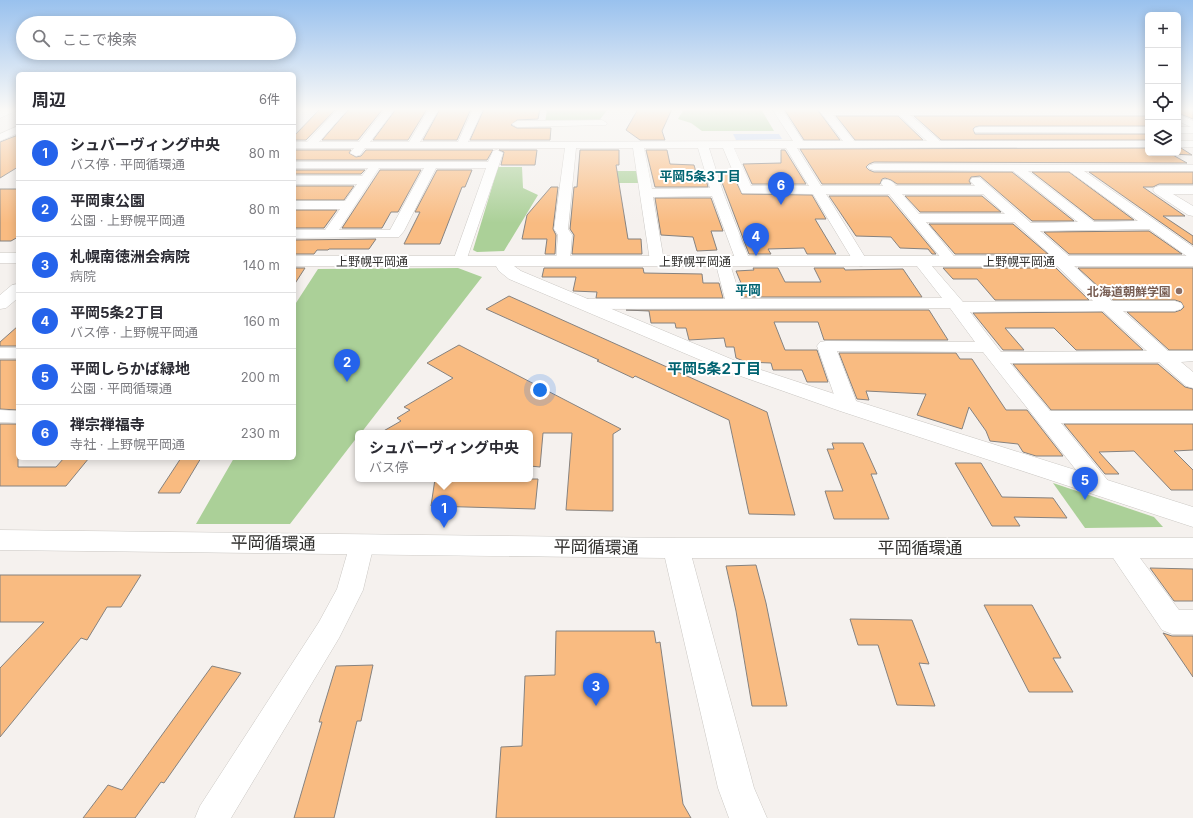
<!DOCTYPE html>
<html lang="ja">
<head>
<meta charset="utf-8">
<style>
	:root { --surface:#fff; --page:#f2f2f3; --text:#2b2b33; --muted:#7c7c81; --line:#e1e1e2; --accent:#2563eb }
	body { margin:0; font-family:Inter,"Noto Sans JP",sans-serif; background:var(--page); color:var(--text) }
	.controls { position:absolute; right:12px; top:12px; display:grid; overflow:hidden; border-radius:6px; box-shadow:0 2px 10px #0003 }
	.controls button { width:36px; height:36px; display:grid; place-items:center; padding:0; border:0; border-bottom:1px solid var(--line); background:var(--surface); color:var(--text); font:20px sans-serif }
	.you { position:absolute; left:540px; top:390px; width:14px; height:14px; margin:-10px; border:3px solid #fff; border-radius:50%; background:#1a73e8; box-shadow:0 0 0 6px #1a73e833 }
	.badge { display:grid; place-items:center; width:26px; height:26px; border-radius:50%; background:var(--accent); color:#fff; font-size:13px; font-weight:700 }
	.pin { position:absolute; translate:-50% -33px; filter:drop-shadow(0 1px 2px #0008) }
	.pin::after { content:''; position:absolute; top:21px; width:14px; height:12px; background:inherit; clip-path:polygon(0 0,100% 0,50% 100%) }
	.popup { position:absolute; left:355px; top:430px; width:178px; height:52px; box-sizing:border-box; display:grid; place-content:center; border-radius:6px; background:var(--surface); filter:drop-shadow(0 1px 3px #0005); font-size:13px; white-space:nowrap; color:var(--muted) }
	.popup b { font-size:15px; color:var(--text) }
	.popup::after { content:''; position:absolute; left:50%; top:100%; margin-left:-8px; border:8px solid transparent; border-top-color:var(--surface) }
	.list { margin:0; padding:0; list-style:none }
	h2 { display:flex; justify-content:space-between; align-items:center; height:52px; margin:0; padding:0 16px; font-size:17px }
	h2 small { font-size:13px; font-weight:400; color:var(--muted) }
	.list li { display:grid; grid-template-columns:26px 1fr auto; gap:12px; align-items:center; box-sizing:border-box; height:56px; padding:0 16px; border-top:1px solid var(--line) }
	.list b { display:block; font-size:15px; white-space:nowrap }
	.list p { margin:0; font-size:13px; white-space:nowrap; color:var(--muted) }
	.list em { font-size:13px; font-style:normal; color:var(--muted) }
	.icon { flex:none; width:22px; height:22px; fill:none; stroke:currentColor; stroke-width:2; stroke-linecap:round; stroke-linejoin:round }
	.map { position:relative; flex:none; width:1193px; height:818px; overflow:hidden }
	.search { position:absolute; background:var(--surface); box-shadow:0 2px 10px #0003; left:16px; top:16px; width:280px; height:44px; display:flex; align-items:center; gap:10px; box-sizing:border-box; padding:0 14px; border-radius:22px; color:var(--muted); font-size:15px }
	.panel { position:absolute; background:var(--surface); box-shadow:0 2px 10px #0003; left:16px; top:72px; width:280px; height:388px; border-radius:6px }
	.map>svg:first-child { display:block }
</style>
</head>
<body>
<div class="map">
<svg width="1193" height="818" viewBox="0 0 1193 818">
	<rect width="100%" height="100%" fill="#f5f1ee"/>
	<!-- green -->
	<g fill="#abd098">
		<polygon points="547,109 608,109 598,122 545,123"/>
		<polygon points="684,109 761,109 774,131 702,131 691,123 678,119"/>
		<polygon points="498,167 522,167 523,188 538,195 504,251 477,252 473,250"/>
		<polygon points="601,171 643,171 645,183 602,183"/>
		<polygon points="458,268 482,277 361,433 358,433 358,436 290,524 196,524 234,458 294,458 294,306 318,269"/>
		<polygon points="1053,483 1154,517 1163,527 1085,528"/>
	</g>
	<!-- water -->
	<polygon fill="#c3d4f7" points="733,134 779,134 782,139 736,140"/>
	<!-- building -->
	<g fill="#f9bb81" stroke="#86827f">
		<polygon points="320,109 336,109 306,140 294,140 294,136"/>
		<polygon points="349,109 383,109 358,140 322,140"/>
		<polygon points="396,109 427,109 408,140 373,140"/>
		<polygon points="440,109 471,109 457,140 423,140"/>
		<polygon points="484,109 540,109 538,119 517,120 511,125 517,128 551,128 550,140 470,140"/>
		<polygon points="638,109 672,109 662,131 665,140 640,140 626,130"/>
		<polygon points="784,109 817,109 840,140 804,140"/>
		<polygon points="1182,109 1193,109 1193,119 1178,113 1178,110"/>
		<polygon points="836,116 898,116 923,140 855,140"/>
		<polygon points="914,116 1148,116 1148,126 979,126 975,127 973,129 975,134 1148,134 1148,140 941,140"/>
		<polygon points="18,135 18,167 0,178 0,142"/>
		<polygon points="1148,148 1148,153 1178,153 1178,148 1181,148 1192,155 1171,154 1187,163 874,162 869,164 866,167 869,170 874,172 1012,172 1074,221 1032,221 980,176 971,177 969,181 971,184 897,184 891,180 885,178 882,179 880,184 822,184 800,149"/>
		<polygon points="294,150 351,150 349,153 356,157 361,156 366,150 493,150 487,160 294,160"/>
		<polygon points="499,150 537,150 535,165 501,165 504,152"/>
		<polygon points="580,150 619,150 619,165 616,165 628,239 641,239 642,254 572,254 574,235 570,229 574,187 577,187"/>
		<polygon points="646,150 667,150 670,164 694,165 696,172 704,172 708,187 655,187"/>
		<polygon points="781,150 785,150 806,184 752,184 743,164 781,163"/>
		<polygon points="294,170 365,170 361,174 294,174"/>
		<polygon points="380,170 421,170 398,212 391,212 382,228 342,228"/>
		<polygon points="437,170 472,170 465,187 462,187 440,244 404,244 420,212 415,212"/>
		<polygon points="725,171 731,171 742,194 812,195 826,219 815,219 836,254 807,254 804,248 768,249 771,254 749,254 718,172 726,173"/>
		<polygon points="1032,172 1069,172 1134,220 1094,220"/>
		<polygon points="1089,172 1193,172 1193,184 1159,184 1153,187 1143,187 1185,216 1163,216 1193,236 1193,245"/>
		<polygon points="294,186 354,186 344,200 294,200"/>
		<polygon points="551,187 558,187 553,229 556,235 555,254 545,254 547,239 522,239 527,215"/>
		<polygon points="0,189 18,189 18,237 11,241 0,241"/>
		<polygon points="829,196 888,196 936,254 932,254 928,249 900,248 891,237 856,236"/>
		<polygon points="905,196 982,196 1001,212 920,212"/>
		<polygon points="655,198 711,198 723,231 711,231 717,250 697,251 693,237 661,235"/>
		<polygon points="294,210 337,210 324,228 294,228"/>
		<polygon points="929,224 1013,224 1048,254 955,254"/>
		<polygon points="1149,231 1182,254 1069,254 1044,232"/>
		<polygon points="294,239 294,240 376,239 369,249 329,249 328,250 317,250 314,254 294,254"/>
		<polygon points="294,268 305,268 294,285"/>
		<polygon points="544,268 643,268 644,273 702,274 703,283 719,283 723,298 596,298 597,292 573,291 576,277 542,277"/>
		<polygon points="753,268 778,268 785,282 821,282 814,268 844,268 845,270 903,269 922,297 742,297 738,283 741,283 736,271 754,270"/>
		<polygon points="943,268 1056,268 1089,300 995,300 977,279 953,279"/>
		<polygon points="1078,268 1193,268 1193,350 1169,350 1127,312 1175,312 1181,310 1184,307 1181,302 1175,300 1113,300"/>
		<polygon points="509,296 767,412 795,515 749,514 729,420 635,376 633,378 597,361 599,360 486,309"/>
		<polygon points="626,310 929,310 948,340 824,340 818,322 774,322 785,350 817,350 828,382 807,382 802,370 773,370 771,363 746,362 736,358 734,347 726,347 724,338 689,340 686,328 676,328 675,323 651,323 649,311"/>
		<polygon points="1102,312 1143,350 1076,350 1054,328 1005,328 1024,350 1003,350 973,313"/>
		<polygon points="18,326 18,346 0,346 0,342"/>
		<polygon points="459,345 621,429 613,434 613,511 566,510 572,433 543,433 540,467 530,466 530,433 380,433 401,421 397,418 410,410 404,407 453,378 427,363"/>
		<polygon points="839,353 956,353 960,359 972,359 1006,410 1027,410 1063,456 1036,456 1023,452 1018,444 990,441 986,431 969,407 962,429 917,415 926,394 866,391 869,400 857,399"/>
		<polygon points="0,360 18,360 18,410 0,409"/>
		<polygon points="1013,364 1158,364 1185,387 1193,389 1193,410 1051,410"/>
		<polygon points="0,424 18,424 18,467 56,467 64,458 89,458 66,486 0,486"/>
		<polygon points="1064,424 1193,424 1193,450 1174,451 1193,470 1193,490 1171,490 1134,451 1099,452 1119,474 1105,474"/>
		<polygon points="832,443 863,443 877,474 871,474 889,519 834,519 825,491 843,491 827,449 834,449"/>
		<polygon points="181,458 201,458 180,493 158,493"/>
		<polygon points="955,463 981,463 1002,497 1053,498 1067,518 1014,517 1020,526 992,526"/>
		<polygon points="435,479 538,479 535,509 431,506"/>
		<polygon points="756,565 766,603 787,706 752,706 736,611 726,566"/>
		<polygon points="1150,568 1193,569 1193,601 1174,601"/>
		<polygon points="0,575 141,575 121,607 107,607 87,640 81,638 0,737 0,668 44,622 0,622"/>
		<polygon points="984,605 1032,605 1061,658 1053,658 1073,692 1029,692"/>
		<polygon points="850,619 912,620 929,664 919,663 935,706 897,705 878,645 858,645"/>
		<polygon points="556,631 654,631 656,643 660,642 683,804 691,818 496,818 501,747 522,746 525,676 555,675"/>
		<polygon points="1163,633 1172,636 1193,636 1193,677"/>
		<polygon points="373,665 361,721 357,721 334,818 294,818 322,722 319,722 336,666"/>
		<polygon points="212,666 241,673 164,783 161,782 135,818 83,818 108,785 122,790"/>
	</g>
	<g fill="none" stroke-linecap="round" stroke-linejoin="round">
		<defs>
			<g id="street">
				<polygon points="6,109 18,109 18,110 0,118 0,111"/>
				<polygon points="294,109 301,109 294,113"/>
				<path d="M338 109H348L319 142H359L385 109H395L370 142H409L429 109H439L420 142H458L473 109H483L468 142 793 141 772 109H782L803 141H843L818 109H1148V115H910L940 141H1148V147L797 148 821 186H883L881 183 883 180C890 179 892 181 896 186H975L970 181 972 178H980L1031 223 1078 222 1013 171 874 170 870 169 868 167 870 165 874 164 1193 165V171H1084L1193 247V258L1188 257 1149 229 1040 231 1071 258 1073 261 1072 264 1112 301H1175L1181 303 1183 306 1181 309 1175 311H1123L1168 351H1193V361L1181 362 1193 372V388L1186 386 1159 362 1010 363 1050 411H1193V423H1061L1114 488 1111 494 1103 496 1095 494 983 352 837 351 858 406 855 410 848 412 841 410 838 406 817 346 820 342 826 341 975 342 950 308 583 309 577 307 575 304 577 301 583 299H725L715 261 717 258 722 257 727 258 729 261 741 299 942 298 913 261 915 258 920 257 925 258 963 302 1093 301 1055 264 1053 261 1054 258 1014 222H926L958 261 956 264 951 265 946 264 889 194H826L868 262 866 265 861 266 856 265 854 262 813 194 742 193 723 148H709L723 192 750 261 748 264 743 265 738 264 736 261 712 196 653 197 664 261 662 264 657 265 652 264 650 261 633 148H576L568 229 572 235 570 261 568 264 563 265 558 264 556 261 558 235 554 229 565 148H365L360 155 356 156 350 153 354 148H294V142H307ZM833 115H899L927 141H854ZM644 148H698L710 188 652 189ZM734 148H786L809 186H751ZM1028 171H1069L1138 221 1094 222ZM902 194H983L1005 214H919ZM1103 311 1147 351 1001 352 970 312Z"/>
				<polygon points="602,120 607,123 606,125 517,127 512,124 517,121"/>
				<polygon points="18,126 18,133 0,141 0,134"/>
				<polygon points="979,127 1148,127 1148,133 975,132 974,130 975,128"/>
				<rect x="1178" y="127" width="15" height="6"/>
				<rect x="1178" y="141" width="15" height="6"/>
				<path d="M497 150 503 153 465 264 460 265 455 264 453 261 486 168H436L404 231 399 237 294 238V230H325L340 209H294V201H345L357 184H294V176H362L368 168H294V162H488L493 151ZM379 168H424L390 230H339Z"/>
				<polygon points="1159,186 1193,186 1193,194 1173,194 1193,206 1193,216 1188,215 1155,193 1153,190 1155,187"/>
				<rect x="0" y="348" width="18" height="10"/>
				<polygon points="0,410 18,411 18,423 0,422"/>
				<polygon points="362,535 371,537 374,544 363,590 339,638 231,818 195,818 200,806 319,622 337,589 350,544 353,537"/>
				<polygon points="1119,539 1128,542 1179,610 1193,610 1193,634 1172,634 1162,630 1107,549 1110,542"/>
			</g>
			<g id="secondary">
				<polygon points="1178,114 1193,121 1193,128 1178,121"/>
				<rect x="0" y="253" width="18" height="10"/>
				<polygon points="294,256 1193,256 1193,266 514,266 521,271 743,364 856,401 1193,507 1193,527 840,411 729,372 509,279 499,271 496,266 294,266"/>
				<polygon points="18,284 18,298 6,308 0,309 0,295 12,285"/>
				<polygon points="0,530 676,538 1193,538 1193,558 692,558 754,788 767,818 729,818 718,788 665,558 0,550"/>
			</g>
		</defs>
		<!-- street casing -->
		<use href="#street" stroke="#cbc8c4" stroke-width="1"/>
		<!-- secondary casing -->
		<use href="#secondary" stroke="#cbc8c4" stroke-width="1"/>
		<!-- street -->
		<use href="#street" fill="#fff" fill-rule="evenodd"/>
		<!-- secondary -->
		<use href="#secondary" fill="#fff" fill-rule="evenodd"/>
	</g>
	<!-- sky -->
	<linearGradient id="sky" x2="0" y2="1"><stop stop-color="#99c1ee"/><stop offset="0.49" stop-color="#faf9f7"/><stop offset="1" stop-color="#faf9f7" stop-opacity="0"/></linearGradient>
	<rect width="1193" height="223" fill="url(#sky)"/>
	<!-- markers -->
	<circle fill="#8d6e63" stroke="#fff" stroke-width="1.5" cx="1179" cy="291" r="4"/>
	<g text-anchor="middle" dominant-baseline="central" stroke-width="4" stroke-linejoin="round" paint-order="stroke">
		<!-- far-street labels -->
		<g font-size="12" fill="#31302e" stroke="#fff">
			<text x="372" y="261">上野幌平岡通</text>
			<text x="695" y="261">上野幌平岡通</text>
			<text x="1019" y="261">上野幌平岡通</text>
		</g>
		<!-- far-education labels -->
		<g font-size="12" font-weight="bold" fill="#785e54" stroke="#fff" text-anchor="end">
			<text x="1171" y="291">北海道朝鮮学園</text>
		</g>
		<!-- far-neighbourhood labels -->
		<g font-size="13" font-weight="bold" fill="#006371" stroke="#fff">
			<text x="700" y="176">平岡5条3丁目</text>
		</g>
		<!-- far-quarter labels -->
		<g font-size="13" font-weight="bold" fill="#006371" stroke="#fff">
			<text x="748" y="290">平岡</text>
		</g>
		<!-- neighbourhood labels -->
		<g font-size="15" font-weight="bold" fill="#006371" stroke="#fff">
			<text x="714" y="368">平岡5条2丁目</text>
		</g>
		<!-- near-street labels -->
		<g font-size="17" fill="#31302e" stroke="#fff">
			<text transform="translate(273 543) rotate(1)">平岡循環通</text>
			<text transform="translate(596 547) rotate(1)">平岡循環通</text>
			<text x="920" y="548">平岡循環通</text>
		</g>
	</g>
</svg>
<div class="controls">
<button>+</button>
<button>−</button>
<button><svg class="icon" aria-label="locate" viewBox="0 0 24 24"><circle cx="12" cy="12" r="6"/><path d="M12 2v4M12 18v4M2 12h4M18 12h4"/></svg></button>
<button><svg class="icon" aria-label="layers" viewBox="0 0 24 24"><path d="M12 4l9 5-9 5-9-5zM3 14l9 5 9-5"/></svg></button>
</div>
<div class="you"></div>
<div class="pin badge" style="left:444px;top:528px">1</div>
<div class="popup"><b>シュバーヴィング中央</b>バス停</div>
<div class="pin badge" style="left:347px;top:382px">2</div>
<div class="pin badge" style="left:596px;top:706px">3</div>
<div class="pin badge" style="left:756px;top:256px">4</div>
<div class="pin badge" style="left:1085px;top:500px">5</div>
<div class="pin badge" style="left:781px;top:205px">6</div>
<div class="search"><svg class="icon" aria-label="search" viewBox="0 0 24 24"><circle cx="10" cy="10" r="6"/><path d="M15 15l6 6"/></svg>ここで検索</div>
<section class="panel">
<h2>周辺<small>6件</small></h2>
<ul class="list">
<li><span class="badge">1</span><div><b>シュバーヴィング中央</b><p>バス停 · 平岡循環通</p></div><em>80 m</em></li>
<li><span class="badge">2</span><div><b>平岡東公園</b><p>公園 · 上野幌平岡通</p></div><em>80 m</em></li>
<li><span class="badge">3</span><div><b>札幌南徳洲会病院</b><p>病院</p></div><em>140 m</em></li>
<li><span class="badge">4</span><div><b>平岡5条2丁目</b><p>バス停 · 上野幌平岡通</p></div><em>160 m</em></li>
<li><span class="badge">5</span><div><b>平岡しらかば緑地</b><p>公園 · 平岡循環通</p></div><em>200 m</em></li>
<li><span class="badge">6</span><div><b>禅宗禅福寺</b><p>寺社 · 上野幌平岡通</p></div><em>230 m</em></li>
</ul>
</section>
</div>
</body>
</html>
